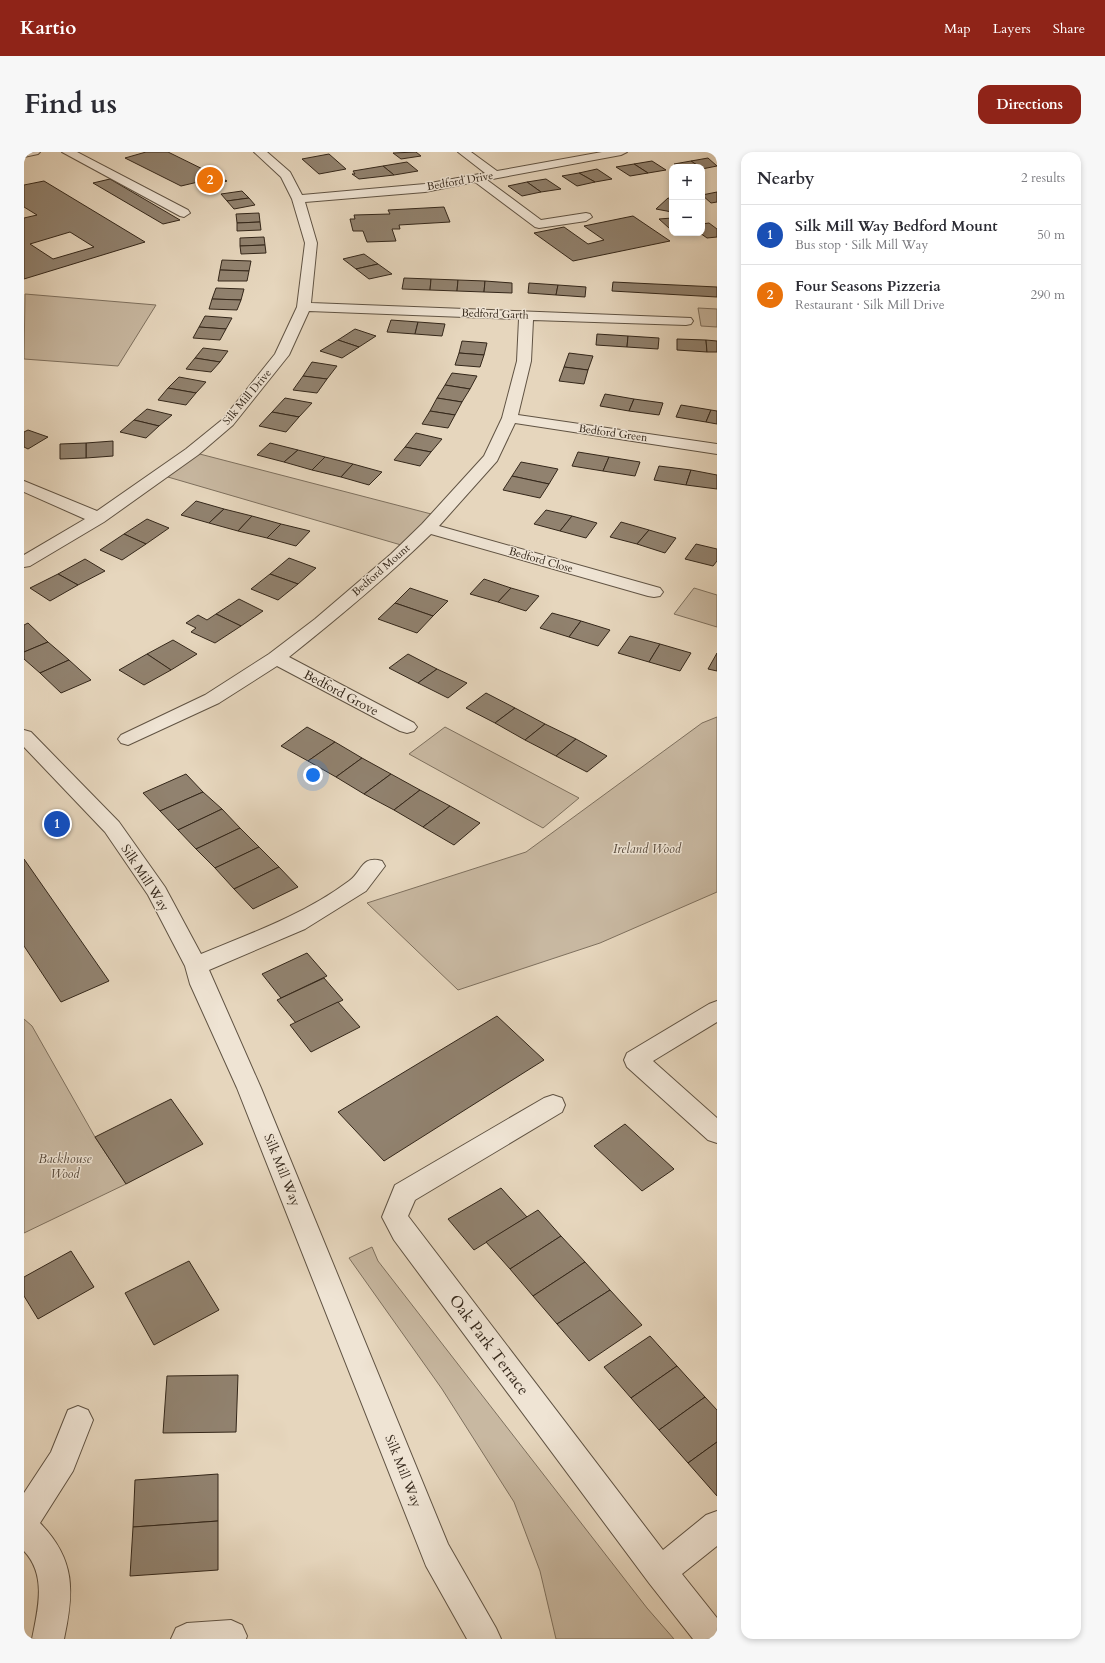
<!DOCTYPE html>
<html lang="en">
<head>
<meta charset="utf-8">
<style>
	:root { --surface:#fff; --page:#f7f7f7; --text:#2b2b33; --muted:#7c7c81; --line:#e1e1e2; --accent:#8f2418 }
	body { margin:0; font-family:Cardo,serif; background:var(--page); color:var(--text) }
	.controls { position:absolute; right:12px; top:12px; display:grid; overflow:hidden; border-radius:8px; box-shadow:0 2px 6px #0003 }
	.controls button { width:36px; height:36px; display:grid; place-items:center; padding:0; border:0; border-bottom:1px solid var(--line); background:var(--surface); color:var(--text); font:20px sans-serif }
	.you { position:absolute; left:289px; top:623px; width:14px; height:14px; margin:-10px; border:3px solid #fff; border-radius:50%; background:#1a73e8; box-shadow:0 0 0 6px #1a73e833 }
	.badge { display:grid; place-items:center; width:26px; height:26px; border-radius:50%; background:var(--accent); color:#fff; font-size:13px; font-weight:700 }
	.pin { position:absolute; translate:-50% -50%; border:2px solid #fff; box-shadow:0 1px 4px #0006 }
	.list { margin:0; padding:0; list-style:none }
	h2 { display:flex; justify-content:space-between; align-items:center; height:52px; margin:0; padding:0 16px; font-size:17px }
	h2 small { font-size:13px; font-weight:400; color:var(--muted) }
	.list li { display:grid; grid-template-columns:26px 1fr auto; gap:12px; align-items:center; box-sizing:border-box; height:60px; padding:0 16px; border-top:1px solid var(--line) }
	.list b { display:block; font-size:15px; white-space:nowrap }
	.list p { margin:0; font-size:13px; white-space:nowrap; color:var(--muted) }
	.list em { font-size:13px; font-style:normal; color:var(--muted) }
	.map { position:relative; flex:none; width:693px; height:1487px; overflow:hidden; border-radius:12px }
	header { display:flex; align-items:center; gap:24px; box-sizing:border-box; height:56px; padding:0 20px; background:var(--accent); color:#fff }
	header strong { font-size:19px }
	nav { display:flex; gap:22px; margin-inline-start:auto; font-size:14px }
	.intro { display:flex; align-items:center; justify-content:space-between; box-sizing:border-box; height:96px; padding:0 24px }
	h1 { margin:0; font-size:28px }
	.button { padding:10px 18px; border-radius:12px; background:var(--accent); color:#fff; font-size:14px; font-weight:700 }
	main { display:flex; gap:24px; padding:0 24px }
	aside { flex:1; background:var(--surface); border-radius:12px; box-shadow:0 2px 6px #0003 }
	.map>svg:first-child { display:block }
</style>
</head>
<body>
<header>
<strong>Kartio</strong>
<nav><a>Map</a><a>Layers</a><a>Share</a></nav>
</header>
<div class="intro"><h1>Find us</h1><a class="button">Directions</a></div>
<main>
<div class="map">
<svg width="693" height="1487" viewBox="0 0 693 1487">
	<rect width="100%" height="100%" fill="#e6d6bd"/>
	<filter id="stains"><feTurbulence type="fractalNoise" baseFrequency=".005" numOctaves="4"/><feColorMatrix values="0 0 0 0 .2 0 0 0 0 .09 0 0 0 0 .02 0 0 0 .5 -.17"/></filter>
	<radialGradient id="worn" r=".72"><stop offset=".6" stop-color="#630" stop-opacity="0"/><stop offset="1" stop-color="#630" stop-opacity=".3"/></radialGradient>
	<!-- green -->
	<g fill="#c8b8a1" stroke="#7e705e">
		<polygon points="1,142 132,153 94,214 0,207"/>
		<polygon points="674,156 693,157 693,175 677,174"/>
		<polygon points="168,300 415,364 384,395 137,323"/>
		<polygon points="670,436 693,443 693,475 650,462"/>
		<polygon points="693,565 693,740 576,791 434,838 343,751 502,700 678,571"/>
		<polygon points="421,575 555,646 519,676 385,602"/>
		<polygon points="0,867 8,874 71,985 102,1032 0,1081"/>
		<polygon points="348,1095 354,1109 623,1456 650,1487 532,1487 516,1419 490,1350 418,1237 325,1106"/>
	</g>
	<!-- building -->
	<g fill="#91826f" stroke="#34271a" fill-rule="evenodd">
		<polygon points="122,0 144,0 203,29 184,35 174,30 157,34 101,6"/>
		<polygon points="392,0 397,4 377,7 369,1"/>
		<polygon points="305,2 322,17 295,22 278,7"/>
		<polygon points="684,6 693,14 678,17 667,9"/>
		<polygon points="628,9 642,18 624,21 610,12"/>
		<polygon points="667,9 676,15 654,15 650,12"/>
		<polygon points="383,10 394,19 370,23 359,14"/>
		<polygon points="610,12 624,21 606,24 592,15"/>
		<polygon points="359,14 370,23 335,27 328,22 331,22 329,19"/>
		<polygon points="573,17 588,27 571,30 555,21"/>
		<polygon points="555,21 571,30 553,34 538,24"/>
		<polygon points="86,27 156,68 139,72 69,31"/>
		<polygon points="522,27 537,37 517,40 503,30"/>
		<path d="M20 29 121 90 0 127V66L13 63 0 55V33ZM46 80 70 95 29 107 6 92Z"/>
		<polygon points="503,30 517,40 498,44 484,34"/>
		<polygon points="218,39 225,46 203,49 197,42"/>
		<polygon points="693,40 693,50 687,51 678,43"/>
		<polygon points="225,46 231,53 210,57 203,49"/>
		<polygon points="644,46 648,47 648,60 632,57"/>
		<polygon points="420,55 426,70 375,73 376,77 368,77 372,89 343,90 339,79 329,79 326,67 331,67 330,63 366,62 364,58"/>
		<polygon points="235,61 236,70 213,71 212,62"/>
		<polygon points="609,64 646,89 549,109 510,81 540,75 564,92 580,88 560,74"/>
		<polygon points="648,66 648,76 645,76 635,67"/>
		<polygon points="236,70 237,78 213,79 213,71"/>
		<polygon points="685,71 693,77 693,85 683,86 676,81 678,81 678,72"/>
		<polygon points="240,85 241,93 216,94 216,86"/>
		<polygon points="241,93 242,101 217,102 216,94"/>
		<polygon points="340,102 354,112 332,117 319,107"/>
		<polygon points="198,108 227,109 225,119 196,118"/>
		<polygon points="354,112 368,122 345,127 332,117"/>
		<polygon points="196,118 225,119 223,129 194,129"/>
		<polygon points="380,126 407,127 406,138 378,137"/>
		<polygon points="407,127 434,128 433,139 406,138"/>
		<polygon points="434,128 461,129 460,140 433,139"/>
		<polygon points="461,129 488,131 488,141 460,140"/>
		<polygon points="589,130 693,135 693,145 588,139"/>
		<polygon points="505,131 534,133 532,143 504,141"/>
		<polygon points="534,133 562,135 561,145 532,143"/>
		<polygon points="192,136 220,137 217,148 188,147"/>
		<polygon points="188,147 217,148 213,158 185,157"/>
		<polygon points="181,164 208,166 202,177 175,175"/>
		<polygon points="367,168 394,170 391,182 363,180"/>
		<polygon points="394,170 421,172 418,184 391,182"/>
		<polygon points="175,175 202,177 196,188 169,186"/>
		<polygon points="331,177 352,184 335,195 314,188"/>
		<polygon points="573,182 604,184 603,195 572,193"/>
		<polygon points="604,184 635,186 634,197 603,195"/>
		<polygon points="653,187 682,188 683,200 653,198"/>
		<polygon points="314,188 335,195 318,206 296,199"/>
		<polygon points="682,188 693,189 693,200 683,200"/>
		<polygon points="438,189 463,191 460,203 435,201"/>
		<polygon points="179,196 204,199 196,210 171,206"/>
		<polygon points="435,201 460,203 456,215 431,213"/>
		<polygon points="545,201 569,204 564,218 540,215"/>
		<polygon points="171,206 196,210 187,220 162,217"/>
		<polygon points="288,210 313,214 303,227 279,224"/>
		<polygon points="540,215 564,218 560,232 535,229"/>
		<polygon points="428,221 453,224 446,237 421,233"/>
		<polygon points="279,224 303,227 293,241 269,238"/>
		<polygon points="155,225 182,230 172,241 144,236"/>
		<polygon points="421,233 446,237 438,250 413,246"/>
		<polygon points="144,236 172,241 162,253 134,248"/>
		<polygon points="581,242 610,247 605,259 576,254"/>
		<polygon points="261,246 288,251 275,265 248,260"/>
		<polygon points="413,246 438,250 431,263 406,259"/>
		<polygon points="610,247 639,251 635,263 605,259"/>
		<polygon points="657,253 687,258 682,270 652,265"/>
		<polygon points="123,257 148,263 135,274 110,268"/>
		<polygon points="687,258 693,259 693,272 682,270"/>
		<polygon points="406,259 431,263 424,276 398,272"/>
		<polygon points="248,260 275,265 262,280 235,274"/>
		<polygon points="110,268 135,274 122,286 96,280"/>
		<polygon points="4,278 24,285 4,297 0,295 0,280"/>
		<polygon points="392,281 418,287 407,300 381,295"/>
		<polygon points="89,289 89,304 62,306 62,291"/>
		<polygon points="62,291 62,306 36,307 36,292"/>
		<polygon points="246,291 274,298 260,310 233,303"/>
		<polygon points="381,295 407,300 396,314 370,308"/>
		<polygon points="274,298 301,305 288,318 260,310"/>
		<polygon points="554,300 585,305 579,319 548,314"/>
		<polygon points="301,305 329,312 317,325 288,318"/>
		<polygon points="585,305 616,310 611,324 579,319"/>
		<polygon points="497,310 534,317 525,332 488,324"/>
		<polygon points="329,312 358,320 345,333 317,325"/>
		<polygon points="635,314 667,318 662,333 630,328"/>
		<polygon points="667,318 693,323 693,337 662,333"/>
		<polygon points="488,324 525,332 516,346 479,338"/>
		<polygon points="172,349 200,357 185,371 157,363"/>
		<polygon points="200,357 228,364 214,379 185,371"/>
		<polygon points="522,358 548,364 536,379 510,372"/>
		<polygon points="228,364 257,372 243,386 214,379"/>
		<polygon points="548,364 573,371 562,386 536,379"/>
		<polygon points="123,367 145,376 122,392 100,382"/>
		<polygon points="597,370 625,378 613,392 586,385"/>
		<polygon points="257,372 286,379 272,394 243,386"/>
		<polygon points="625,378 652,386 641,401 613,392"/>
		<polygon points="100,382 122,392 98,408 76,398"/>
		<polygon points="672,392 693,397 693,409 689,414 661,407"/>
		<polygon points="265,406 292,416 274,432 246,422"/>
		<polygon points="61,407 81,419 54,433 34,422"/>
		<polygon points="34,422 54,433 26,449 6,436"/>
		<polygon points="246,422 274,432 254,448 227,437"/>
		<polygon points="460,427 487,436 474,450 446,442"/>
		<polygon points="386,436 424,449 409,464 371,451"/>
		<polygon points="487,436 515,444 502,459 474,450"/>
		<polygon points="215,447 239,459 217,474 192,462"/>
		<polygon points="371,451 409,464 393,481 354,467"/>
		<polygon points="528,461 557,469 545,485 516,476"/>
		<polygon points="192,462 217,474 191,491 167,480 172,476 162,471 174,463 183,468"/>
		<polygon points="557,469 586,478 574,494 545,485"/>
		<polygon points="4,471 24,490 0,500 0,473"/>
		<polygon points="606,484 636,492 625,510 594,501"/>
		<polygon points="149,488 173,502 147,518 123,502"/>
		<polygon points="24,490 45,508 16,521 0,507 0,500"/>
		<polygon points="636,492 667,501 656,519 625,510"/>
		<polygon points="693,501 693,519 684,517"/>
		<polygon points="123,502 147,518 120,533 95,518"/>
		<polygon points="384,502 413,517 394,531 365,516"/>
		<polygon points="45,508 67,528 37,541 16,521"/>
		<polygon points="413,517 443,531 424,546 394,531"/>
		<polygon points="462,541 491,556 471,571 442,556"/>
		<polygon points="491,556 521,572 501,588 471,571"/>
		<polygon points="521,572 552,587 532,604 501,588"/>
		<polygon points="283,575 311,590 284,609 257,594"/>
		<polygon points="552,587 583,604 563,620 532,604"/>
		<polygon points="311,590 338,606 312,625 284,609"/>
		<polygon points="338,606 367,622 340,642 312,625"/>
		<polygon points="162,622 179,640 136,659 119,641"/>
		<polygon points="367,622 396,638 370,658 340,642"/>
		<polygon points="396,638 426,654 399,675 370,658"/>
		<polygon points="179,640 198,657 154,678 136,659"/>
		<polygon points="426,654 456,671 430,693 399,675"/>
		<polygon points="198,657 216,676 172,697 154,678"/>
		<polygon points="216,676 235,695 191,716 172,697"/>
		<polygon points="235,695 255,715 210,737 191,716"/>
		<polygon points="0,707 85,829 37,850 0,794"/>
		<polygon points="255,715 274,735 229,757 210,737"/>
		<polygon points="283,801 303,824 257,846 238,822"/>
		<polygon points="300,826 319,848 272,871 253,848"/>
		<polygon points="314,850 336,875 287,900 266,873"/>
		<polygon points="473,864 520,908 360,1009 314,960"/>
		<polygon points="147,947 179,992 102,1032 71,985"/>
		<polygon points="601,972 650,1017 618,1039 570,994"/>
		<polygon points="477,1036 503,1065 450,1098 424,1067"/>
		<polygon points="514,1058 537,1084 486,1117 462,1090"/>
		<polygon points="537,1084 561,1110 509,1144 486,1117"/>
		<polygon points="47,1099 70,1135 14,1167 0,1144 0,1125"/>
		<polygon points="165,1109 195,1158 130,1193 101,1141"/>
		<polygon points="561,1110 586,1138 533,1172 509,1144"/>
		<polygon points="586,1138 618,1173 565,1209 533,1172"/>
		<polygon points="626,1184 653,1214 607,1246 580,1215"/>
		<polygon points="653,1214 681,1245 635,1278 607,1246"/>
		<polygon points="214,1223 212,1280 139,1281 143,1224"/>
		<polygon points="681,1245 693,1258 693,1290 664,1311 635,1278"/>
		<polygon points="693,1290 693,1344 664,1311"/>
		<polygon points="194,1322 194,1369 109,1375 111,1328"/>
		<polygon points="194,1369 194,1418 106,1424 109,1375"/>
	</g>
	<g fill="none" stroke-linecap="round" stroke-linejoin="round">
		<defs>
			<g id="minor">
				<polygon points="0,0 16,0 14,2 0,5"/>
				<polygon points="38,0 53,0 164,58 166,61 160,65 156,64"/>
				<path d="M230 0H243L266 20 278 43 401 32 461 21 434 0H447L473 19 578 0H603L597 3 463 28 517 68 562 61 566 62 568 65 562 69 515 76 511 75 451 30 401 40 281 50 293 91 287 151 667 166 669 169 667 172 662 173 509 168 507 209 494 263 693 292V302L491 271 473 309 415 374 636 436 639 440 636 444 630 445 624 444 407 382C362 426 314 466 265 505L390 571 393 575 390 579 383 581 376 579 253 514 195 551 104 593 97 591 94 587 97 583 181 543 245 502 291 467 367 402 398 372 460 304 478 266 493 209 495 167 285 159 265 203 209 273 174 303 80 370 6 414 0 415V403L61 367 0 340V329L73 359 162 297 199 267 251 202 273 155 281 91 268 47 257 25Z"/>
				<path d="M0 578 7 580 95 670 141 735 177 802C228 781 281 762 325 729 338 720 337 703 358 709L361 714 342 739 281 777 185 818 237 936 424 1392 472 1476 477 1487H443L402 1414 213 936 166 832 161 814 124 743 81 680 0 595Z"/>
				<polygon points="693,849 693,870 629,909 693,966 693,991 684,988 603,915 600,908 603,901 685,852"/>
				<polygon points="529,943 538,946 541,953 538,960 391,1048 384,1064 639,1398 682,1363 693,1359 693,1394 658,1422 693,1466 693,1487 669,1487 625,1431 370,1088 358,1065 371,1033 520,946"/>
				<path d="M54 1254 64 1258 69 1268 49 1319 16 1371C52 1408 50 1440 40 1487H8C14 1457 23 1423 0 1399V1341L27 1300 44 1258Z"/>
				<polygon points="207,1468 218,1473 223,1484 222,1487 147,1487 152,1476 163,1471"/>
			</g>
		</defs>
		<!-- minor casing -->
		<use href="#minor" stroke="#605343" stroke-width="2"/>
		<!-- minor -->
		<use href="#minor" fill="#efe4d4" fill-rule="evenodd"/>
	</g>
	<g text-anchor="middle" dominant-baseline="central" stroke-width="3" stroke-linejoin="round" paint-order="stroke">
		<!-- far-street labels -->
		<g font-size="11" fill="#34271a" stroke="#efe4d4">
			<text transform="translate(436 29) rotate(-10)">Bedford Drive</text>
			<text transform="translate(471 162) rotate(2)">Bedford Garth</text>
			<text transform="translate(223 245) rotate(-50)">Silk Mill Drive</text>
			<text transform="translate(589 281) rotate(8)">Bedford Green</text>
			<text transform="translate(517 408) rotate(16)">Bedford Close</text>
			<text transform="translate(357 418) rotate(-41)">Bedford Mount</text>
		</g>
		<!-- street labels -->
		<g font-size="13" fill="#34271a" stroke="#efe4d4">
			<text transform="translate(317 541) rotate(28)">Bedford Grove</text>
			<text transform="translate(121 726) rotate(57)">Silk Mill Way</text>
			<text transform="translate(258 1018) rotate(68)">Silk Mill Way</text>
			<text transform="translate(379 1319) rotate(68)">Silk Mill Way</text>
		</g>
		<!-- park labels -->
		<g font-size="13" font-style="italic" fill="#594b3c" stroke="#efe4d4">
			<text x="623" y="697">Ireland Wood</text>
			<text x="41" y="1007">Backhouse<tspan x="41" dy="15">Wood</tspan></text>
		</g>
		<!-- near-street labels -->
		<g font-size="16" fill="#34271a" stroke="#efe4d4">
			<text transform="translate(465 1193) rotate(53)">Oak Park Terrace</text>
		</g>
	</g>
	<rect width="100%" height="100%" filter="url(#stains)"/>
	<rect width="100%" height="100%" fill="url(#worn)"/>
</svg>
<div class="controls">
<button>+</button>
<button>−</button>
</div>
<div class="you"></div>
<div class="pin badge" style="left:33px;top:672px;background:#1a4fb4">1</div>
<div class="pin badge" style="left:186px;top:28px;background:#e8710a">2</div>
</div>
<aside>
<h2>Nearby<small>2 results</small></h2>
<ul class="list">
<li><span class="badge" style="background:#1a4fb4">1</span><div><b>Silk Mill Way Bedford Mount</b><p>Bus stop · Silk Mill Way</p></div><em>50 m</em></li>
<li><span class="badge" style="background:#e8710a">2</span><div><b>Four Seasons Pizzeria</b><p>Restaurant · Silk Mill Drive</p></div><em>290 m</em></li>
</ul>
</aside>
</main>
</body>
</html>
